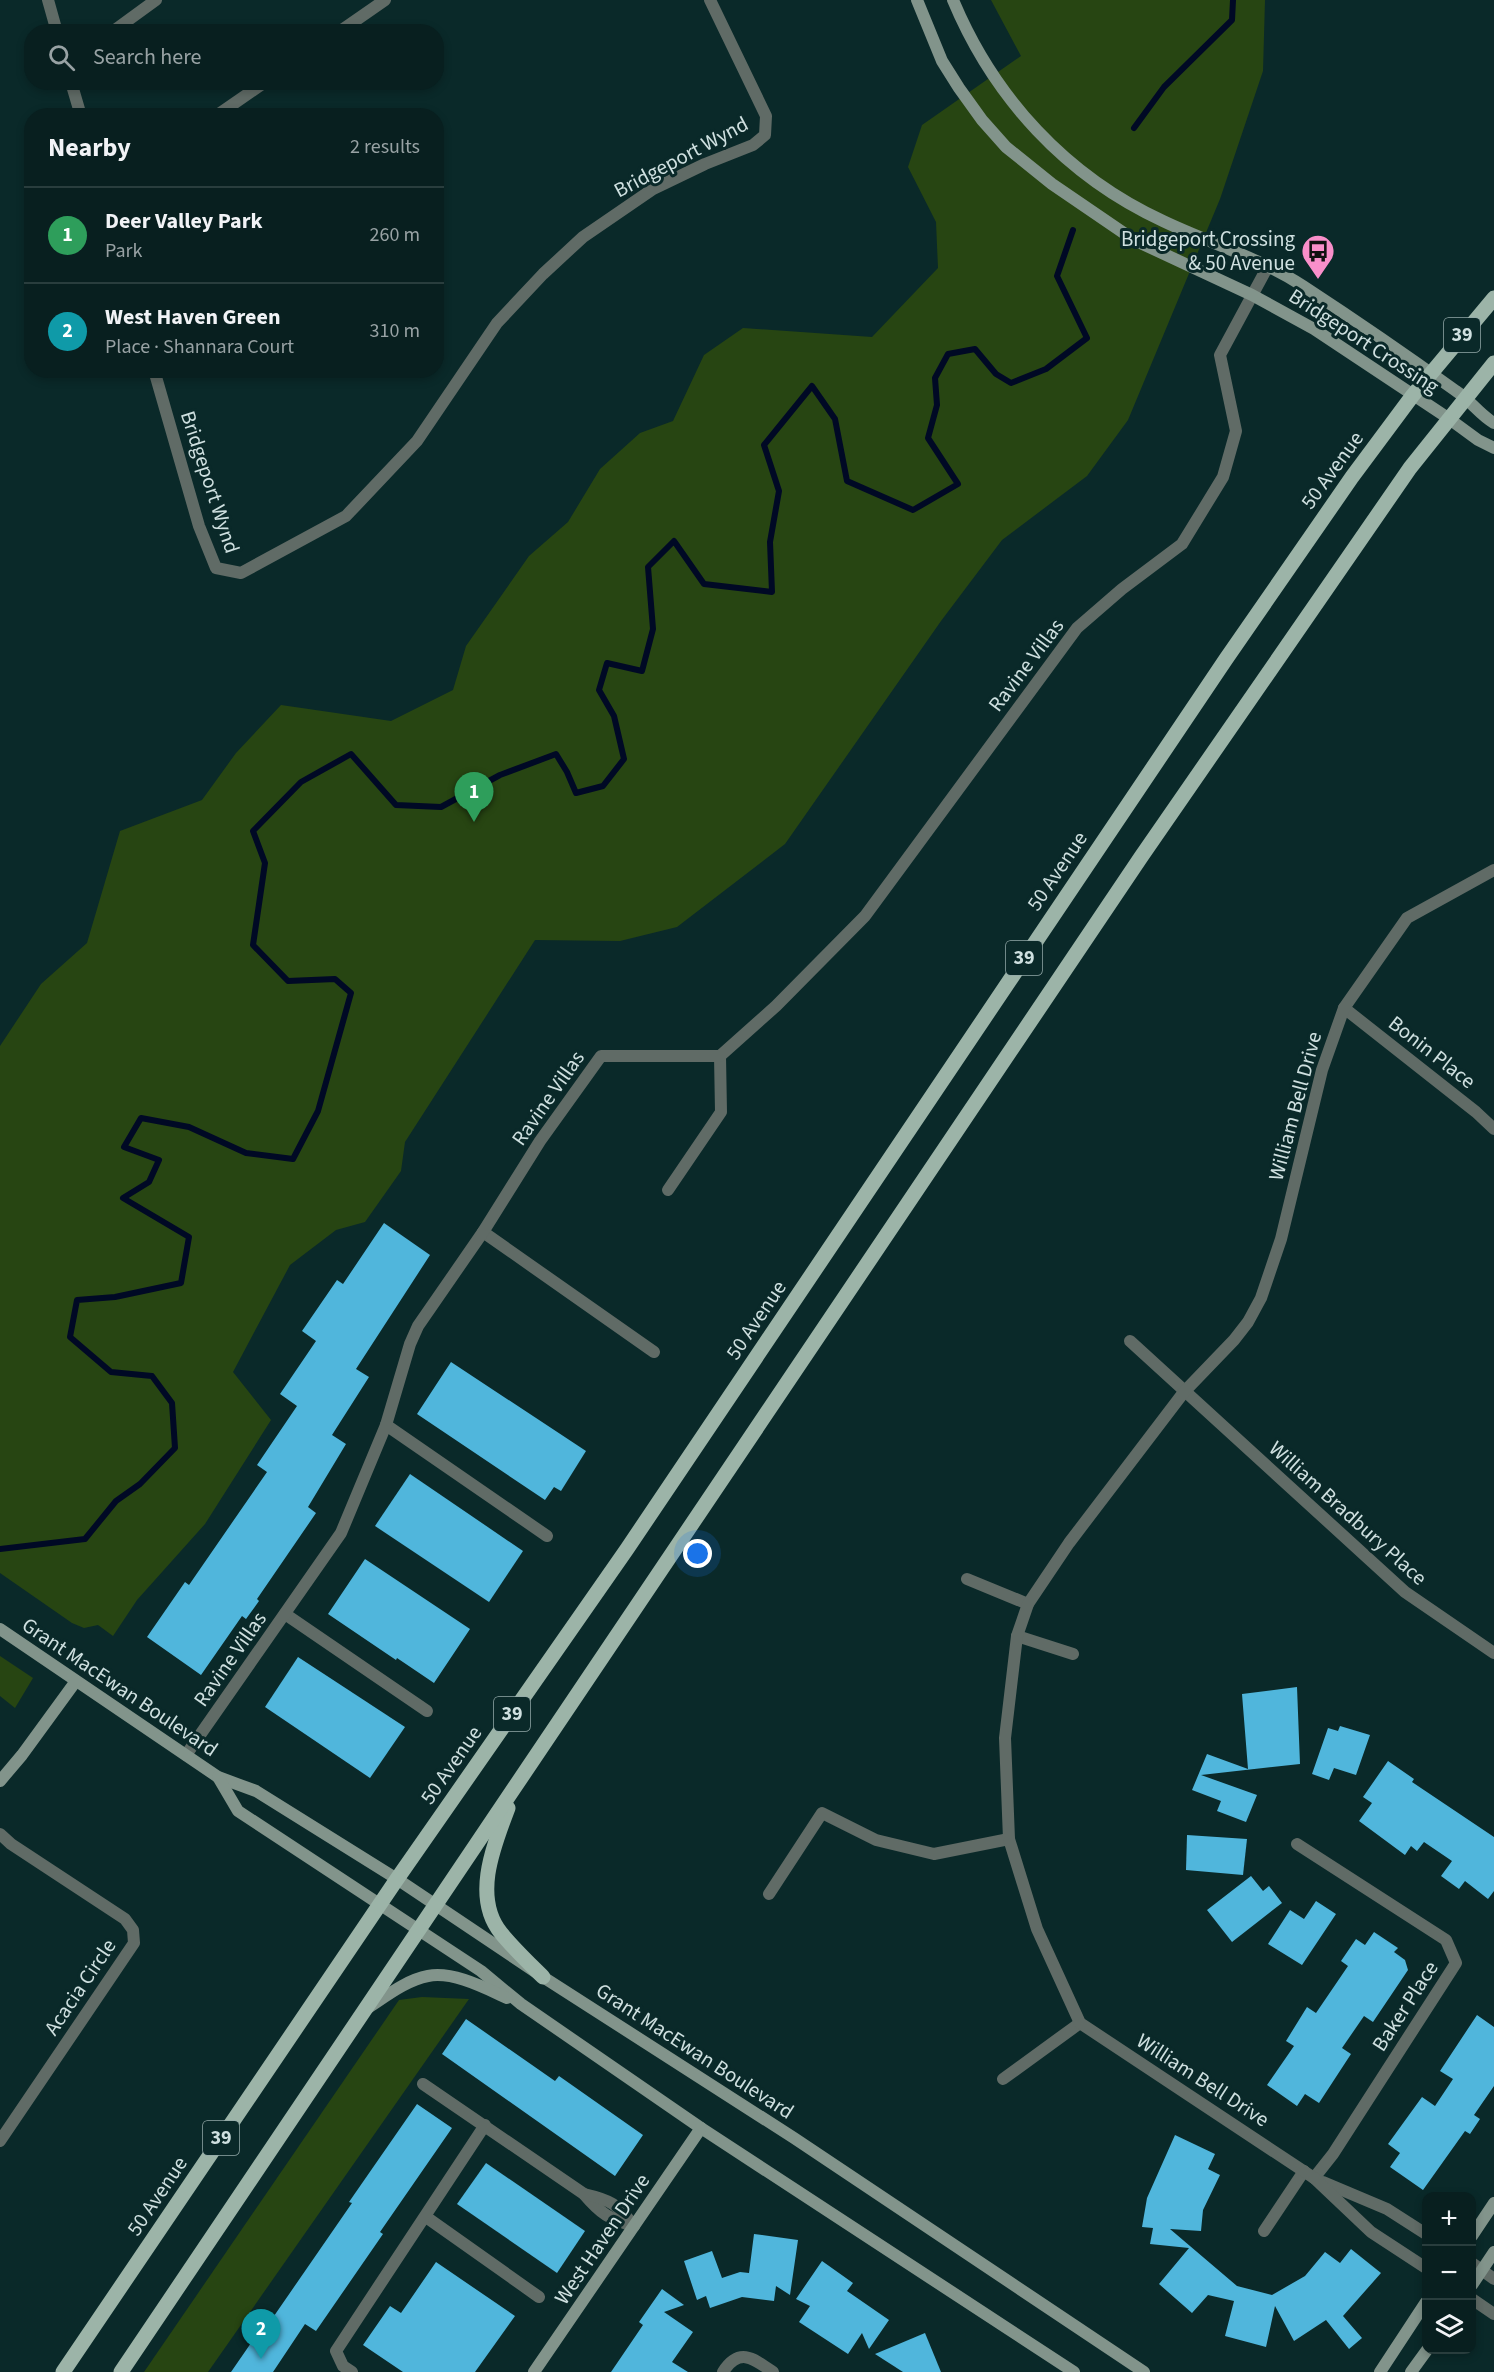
<!DOCTYPE html>
<html lang="en">
<head>
<meta charset="utf-8">
<style>
	:root { --surface:#081f1f; --page:#162c2c; --text:#f1f3f6; --muted:#98a2a4; --line:#293d3d; --accent:#ea580c }
	body { margin:0; font-family:"Source Sans 3",sans-serif; background:var(--page); color:var(--text) }
	.controls { position:absolute; right:18px; bottom:18px; display:grid; overflow:hidden; border-radius:12px; box-shadow:0 3px 9px #0003 }
	.controls button { width:54px; height:54px; display:grid; place-items:center; padding:0; border:0; border-bottom:2px solid var(--line); background:var(--surface); color:var(--text); font:30px sans-serif }
	.you { position:absolute; left:698px; top:1554px; width:21px; height:21px; margin:-15px; border:4px solid #fff; border-radius:50%; background:#1a73e8; box-shadow:0 0 0 9px #1a73e833 }
	.badge { display:grid; place-items:center; width:39px; height:39px; border-radius:50%; background:var(--accent); color:#fff; font-size:20px; font-weight:700 }
	.pin { position:absolute; translate:-50% -50px; filter:drop-shadow(0 2px 3px #0008) }
	.pin::after { content:''; position:absolute; top:32px; width:21px; height:18px; background:inherit; clip-path:polygon(0 0,100% 0,50% 100%) }
	.list { margin:0; padding:0; list-style:none }
	h2 { display:flex; justify-content:space-between; align-items:center; height:78px; margin:0; padding:0 24px; font-size:26px }
	h2 small { font-size:20px; font-weight:400; color:var(--muted) }
	.list li { display:grid; grid-template-columns:39px 1fr auto; gap:18px; align-items:center; box-sizing:border-box; height:96px; padding:0 24px; border-top:2px solid var(--line) }
	.list b { display:block; font-size:22px; white-space:nowrap }
	.list p { margin:0; font-size:20px; white-space:nowrap; color:var(--muted) }
	.list em { font-size:20px; font-style:normal; color:var(--muted) }
	.icon { flex:none; width:33px; height:33px; fill:none; stroke:currentColor; stroke-width:2; stroke-linecap:round; stroke-linejoin:round }
	.map { position:relative; flex:none; width:1494px; height:2372px; overflow:hidden }
	.search { position:absolute; background:var(--surface); box-shadow:0 3px 9px #0003; left:24px; top:24px; width:420px; height:66px; display:flex; align-items:center; gap:15px; box-sizing:border-box; padding:0 21px; border-radius:24px; color:var(--muted); font-size:22px }
	.panel { position:absolute; background:var(--surface); box-shadow:0 3px 9px #0003; left:24px; top:108px; width:420px; height:270px; border-radius:24px }
	.map>svg:first-child { display:block }
</style>
</head>
<body>
<div class="map">
<svg width="1494" height="2372" viewBox="0 0 1494 2372">
	<rect width="100%" height="100%" fill="#0a2929"/>
	<!-- green -->
	<g fill="#274512">
		<polygon points="991,0 1265,0 1263,71 1220,199 1128,420 1087,476 1002,540 941,621 785,844 677,927 620,941 535,940 405,1142 401,1171 365,1222 336,1230 290,1265 233,1372 271,1420 205,1524 137,1600 113,1636 98,1625 84,1628 72,1623 0,1573 0,1046 41,984 87,943 120,831 202,800 236,753 281,705 391,721 453,690 466,646 529,556 568,522 600,469 640,433 673,421 704,355 743,328 872,337 938,268 936,222 908,167 922,125 1021,56"/>
		<polygon points="0,1656 33,1678 15,1708 0,1696"/>
		<polygon points="422,1997 469,1999 208,2372 144,2372 399,2000"/>
	</g>
	<g fill="none" stroke-linecap="round" stroke-linejoin="round">
		<!-- stream -->
		<g stroke="#000925" stroke-width="6">
			<polyline points="1134,128 1164,87 1232,20 1233,0"/>
			<polyline points="0,1549 85,1539 116,1501 140,1484 175,1448 172,1403 152,1376 111,1372 70,1337 77,1300 115,1297 181,1283 189,1237 123,1198 149,1182 159,1160 124,1147 141,1118 189,1127 246,1153 293,1159 318,1111 351,993 335,979 288,981 253,945 265,863 253,831 301,782 351,754 396,805 441,807 500,775 556,754 567,772 576,793 603,786 624,759 614,716 599,690 607,663 642,671 653,629 648,567 674,541 704,584 772,592 770,542 779,491 764,445 812,386 835,419 847,481 913,510 958,484 928,438 937,405 935,378 948,354 975,349 996,374 1011,383 1046,369 1087,338 1057,276 1073,230"/>
		</g>
	</g>
	<!-- building -->
	<g fill="#50b6dc">
		<polygon points="384,1223 430,1255 356,1369 369,1377 332,1435 346,1444 308,1507 316,1513 257,1599 259,1601 246,1619 242,1616 201,1675 147,1637 185,1582 189,1585 267,1472 257,1465 297,1406 280,1394 316,1341 302,1331 337,1280 343,1284"/>
		<polygon points="451,1362 586,1451 561,1491 554,1487 545,1500 417,1414"/>
		<polygon points="410,1474 523,1551 489,1602 375,1526"/>
		<polygon points="365,1559 470,1629 434,1683 397,1658 396,1660 328,1614"/>
		<polygon points="298,1657 405,1727 370,1778 265,1707"/>
		<polygon points="1297,1687 1300,1764 1201,1775 1257,1795 1246,1822 1217,1811 1221,1801 1192,1790 1207,1754 1248,1769 1242,1694"/>
		<polygon points="1340,1726 1370,1735 1356,1775 1334,1768 1329,1780 1312,1774 1328,1728 1338,1731"/>
		<polygon points="1388,1761 1414,1779 1412,1782 1494,1837 1494,1891 1488,1899 1465,1881 1459,1889 1441,1876 1452,1861 1424,1842 1417,1851 1411,1846 1405,1855 1359,1821 1372,1803 1363,1797"/>
		<polygon points="1187,1835 1247,1839 1243,1875 1186,1870"/>
		<polygon points="1251,1876 1263,1891 1269,1886 1282,1903 1232,1942 1207,1910"/>
		<polygon points="1316,1901 1336,1914 1302,1965 1268,1944 1290,1910 1304,1919"/>
		<polygon points="1374,1932 1398,1948 1394,1952 1405,1960 1408,1970 1373,2022 1364,2016 1342,2048 1351,2054 1319,2103 1305,2094 1297,2106 1267,2085 1294,2046 1286,2041 1307,2007 1316,2013 1348,1966 1341,1961 1356,1939 1365,1945"/>
		<polygon points="1477,2015 1494,2027 1494,2086 1474,2115 1480,2119 1470,2134 1465,2131 1423,2190 1390,2167 1400,2153 1388,2144 1422,2097 1435,2106 1453,2079 1440,2071"/>
		<polygon points="466,2019 555,2081 559,2076 643,2135 615,2176 442,2054"/>
		<polygon points="417,2104 452,2128 380,2232 383,2234 316,2331 305,2324 273,2372 231,2372 262,2327 265,2329 352,2203 349,2202"/>
		<polygon points="1175,2135 1215,2154 1208,2169 1220,2175 1203,2210 1201,2231 1170,2229 1237,2286 1272,2295 1305,2276 1325,2252 1340,2263 1351,2249 1381,2273 1343,2316 1362,2338 1349,2349 1326,2320 1294,2341 1275,2306 1266,2347 1225,2336 1234,2301 1208,2295 1192,2313 1159,2284 1189,2248 1150,2244 1153,2228 1142,2227 1147,2198"/>
		<polygon points="486,2163 585,2231 557,2273 457,2204"/>
		<polygon points="754,2234 798,2240 790,2295 776,2286 774,2301 742,2297 710,2308 706,2296 697,2300 684,2261 712,2251 722,2278 740,2272 749,2273"/>
		<polygon points="822,2261 853,2283 847,2291 889,2320 869,2349 862,2333 848,2354 799,2322 810,2306 796,2299"/>
		<polygon points="436,2262 515,2316 475,2372 403,2372 363,2345 390,2306 401,2313"/>
		<polygon points="662,2289 684,2305 664,2312 693,2332 672,2362 688,2372 611,2372 643,2325 639,2322"/>
		<polygon points="925,2333 941,2372 903,2372 875,2354"/>
	</g>
	<g fill="none" stroke-linecap="round" stroke-linejoin="round">
		<!-- lane -->
		<polyline stroke="#606b66" stroke-width="12" points="112,32 156,0"/>
		<!-- street -->
		<g stroke="#606b66" stroke-width="12">
			<polyline points="48,0 57,32"/>
			<polyline points="339,32 385,0"/>
			<polyline points="71,82 81,116"/>
			<polyline points="216,116 265,82"/>
			<polyline points="154,370 199,526 216,568 241,573 346,516 417,441 497,323 543,274 583,237 653,189 705,164 753,145 765,135 766,116 710,0"/>
			<polyline points="1344,1008 1476,1112 1494,1129"/>
			<polyline points="668,1190 721,1112 720,1056"/>
			<polyline points="483,1232 654,1352"/>
			<polyline points="1130,1341 1405,1592 1494,1653"/>
			<polyline points="386,1425 547,1536"/>
			<polyline points="967,1579 1028,1604"/>
			<polyline points="285,1614 427,1711"/>
			<polyline points="1017,1636 1073,1654"/>
			<polyline points="186,1755 341,1533 386,1425 410,1344 418,1326 483,1232 540,1141 601,1056 720,1056 776,1006 865,916 1077,628 1122,589 1182,544 1223,477 1236,431 1220,355 1268,266"/>
			<polyline points="0,1834 11,1844 125,1919 133,1930 134,1943 0,2141"/>
			<polyline points="1297,1844 1446,1940 1456,1963 1333,2154 1314,2178"/>
			<polyline points="769,1894 822,1813 876,1840 934,1854 1009,1839"/>
			<polyline points="1003,2079 1080,2023"/>
			<path d="M423 2084 584 2194C601 2214 609 2219 634 2226"/>
			<polyline points="1323,2182 1387,2209 1426,2234"/>
			<path d="M584 2194C611 2200 617 2204 634 2226"/>
			<polyline points="426,2217 539,2297"/>
			<polyline points="1264,2231 1304,2171"/>
			<polyline points="1472,2263 1494,2279"/>
			<polyline points="1426,2268 1371,2232 1314,2178 1080,2023 1037,1929 1009,1839 1005,1738 1017,1636 1028,1604 1069,1543 1184,1392 1234,1340 1248,1322 1261,1298 1281,1239 1322,1070 1344,1008 1407,918 1494,870"/>
			<polyline points="1472,2299 1494,2314"/>
			<polyline points="352,2372 343,2366 336,2351 485,2125"/>
			<path d="M723 2372C739 2347 753 2358 773 2372"/>
		</g>
		<!-- secondary -->
		<g stroke="#82948b" stroke-width="12">
			<polyline points="917,0 942,61 959,88 982,120 1006,147 1052,184 1134,240 1252,295 1314,329 1448,418 1478,440 1494,448"/>
			<path d="M953 0C994 98 1066 176 1163 221 1209 243 1260 258 1303 286 1355 320 1406 355 1456 391 1470 400 1480 415 1494 423"/>
			<polyline points="0,1629 218,1777 256,1791 397,1879 543,1977 794,2138 1144,2372"/>
			<polyline points="218,1777 238,1811 481,1971 521,2004 701,2128 1074,2372"/>
			<polyline points="0,1781 22,1755 76,1681"/>
			<path d="M366 2009C385 1997 406 1980 428 1976 453 1971 485 1988 507 1998"/>
			<polyline points="1472,2236 1494,2203"/>
			<polyline points="1472,2285 1494,2252"/>
			<polyline points="534,2372 701,2128"/>
			<polyline points="1380,2372 1426,2302"/>
			<polyline points="1411,2372 1427,2350"/>
		</g>
		<!-- primary -->
		<g stroke="#9cb4a8" stroke-width="15">
			<path d="M508 1808C494 1845 472 1897 501 1933 514 1949 529 1963 543 1977"/>
			<polyline points="63,2372 397,1879 627,1549 1226,659 1352,477 1413,395 1494,298"/>
			<polyline points="121,2372 1141,857 1410,468 1494,363"/>
		</g>
	</g>
	<!-- icons -->
	<defs>
		<symbol id="bus-pin" viewBox="-11 -11 22 30"><path d="M0 17L-7.5 6A9.5 9.5 0 1 1 7.5 6Z" fill="#f98fca" stroke="#0a2929"/><path d="M-5-6H5V4H4V6H2V4H-2V6H-4V4H-5ZM-3.5-4V0h7V-4ZM-3.5 1.2v1.5H-2V1.2ZM2 1.2v1.5H3.5V1.2Z" fill="#111"/></symbol>
	</defs>
	<g fill-rule="evenodd">
		<use href="#bus-pin" x="1299" y="232" width="38" height="52"/>
	</g>
	<g text-anchor="middle" dominant-baseline="central" stroke-width="6" stroke-linejoin="round" paint-order="stroke">
		<!-- shield labels -->
		<g fill="#0a2929" stroke="#94a9a9" stroke-width="1.5">
			<rect x="1444" y="318" width="36" height="34" rx="4.5"/>
			<rect x="1006" y="941" width="36" height="34" rx="4.5"/>
			<rect x="494" y="1697" width="36" height="34" rx="4.5"/>
			<rect x="203" y="2121" width="36" height="34" rx="4.5"/>
		</g>
		<g font-size="20" font-weight="bold" fill="#cfe0e0">
			<text x="1462" y="335">39</text>
			<text x="1024" y="958">39</text>
			<text x="512" y="1714">39</text>
			<text x="221" y="2138">39</text>
		</g>
		<!-- street labels -->
		<g font-size="21" fill="#cfe0e0" stroke="#0a2929">
			<text transform="translate(681 157) rotate(-28)">Bridgeport Wynd</text>
			<text transform="translate(1364 341) rotate(33)">Bridgeport Crossing</text>
			<text transform="translate(1332 470) rotate(-54)">50 Avenue</text>
			<text transform="translate(210 482) rotate(72)">Bridgeport Wynd</text>
			<text transform="translate(1026 665) rotate(-53)">Ravine Villas</text>
			<text transform="translate(1057 871) rotate(-56)">50 Avenue</text>
			<text transform="translate(1432 1052) rotate(38)">Bonin Place</text>
			<text transform="translate(548 1098) rotate(-55)">Ravine Villas</text>
			<text transform="translate(1295 1106) rotate(-75)">William Bell Drive</text>
			<text transform="translate(756 1320) rotate(-56)">50 Avenue</text>
			<text transform="translate(1348 1513) rotate(42)">William Bradbury Place</text>
			<text transform="translate(230 1659) rotate(-55)">Ravine Villas</text>
			<text transform="translate(120 1687) rotate(34)">Grant MacEwan Boulevard</text>
			<text transform="translate(451 1765) rotate(-55)">50 Avenue</text>
			<text transform="translate(80 1987) rotate(-56)">Acacia Circle</text>
			<text transform="translate(1405 2006) rotate(-57)">Baker Place</text>
			<text transform="translate(695 2051) rotate(33)">Grant MacEwan Boulevard</text>
			<text transform="translate(1203 2080) rotate(33)">William Bell Drive</text>
			<text transform="translate(157 2196) rotate(-56)">50 Avenue</text>
			<text transform="translate(602 2239) rotate(-56)">West Haven Drive</text>
		</g>
		<!-- poi labels -->
		<g font-size="21" fill="#cfe0e0" stroke="#0a2929" text-anchor="end">
			<text x="1295" y="239">Bridgeport Crossing<tspan x="1295" dy="24">&amp; 50 Avenue</tspan></text>
		</g>
	</g>
</svg>
<div class="controls">
<button>+</button>
<button>−</button>
<button><svg class="icon" aria-label="layers" viewBox="0 0 24 24"><path d="M12 4l9 5-9 5-9-5zM3 14l9 5 9-5"/></svg></button>
</div>
<div class="you"></div>
<div class="pin badge" style="left:474px;top:822px;background:#2e9e5b">1</div>
<div class="pin badge" style="left:261px;top:2359px;background:#0f9aa8">2</div>
<div class="search"><svg class="icon" aria-label="search" viewBox="0 0 24 24"><circle cx="10" cy="10" r="6"/><path d="M15 15l6 6"/></svg>Search here</div>
<section class="panel">
<h2>Nearby<small>2 results</small></h2>
<ul class="list">
<li><span class="badge" style="background:#2e9e5b">1</span><div><b>Deer Valley Park</b><p>Park</p></div><em>260 m</em></li>
<li><span class="badge" style="background:#0f9aa8">2</span><div><b>West Haven Green</b><p>Place · Shannara Court</p></div><em>310 m</em></li>
</ul>
</section>
</div>
</body>
</html>
